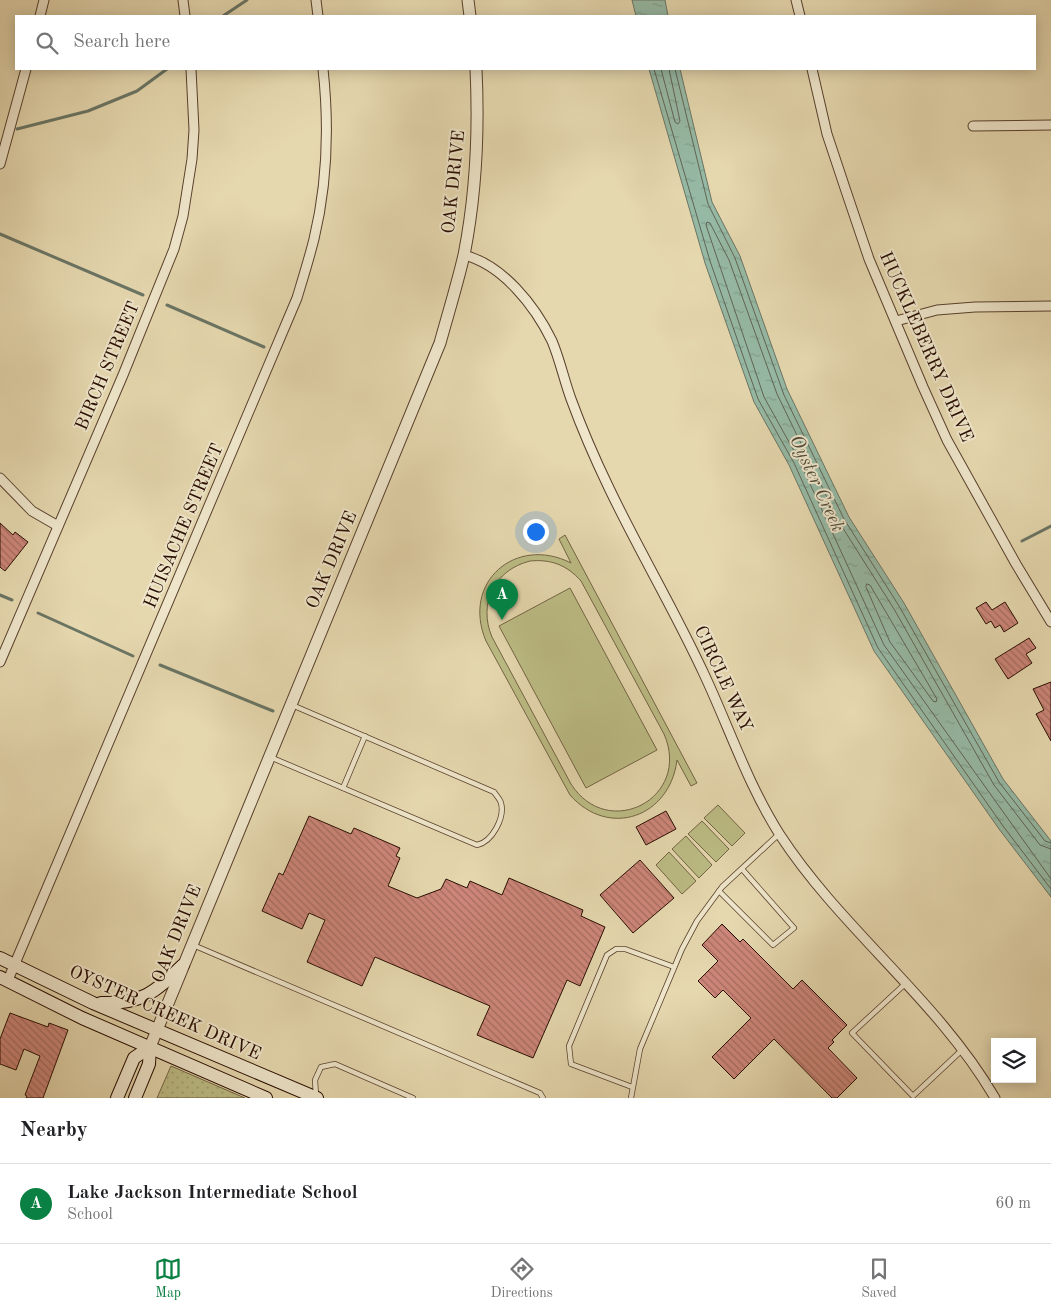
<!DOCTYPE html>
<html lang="en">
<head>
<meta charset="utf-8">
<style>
	:root { --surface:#fff; --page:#f6f6f6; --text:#202124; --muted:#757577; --line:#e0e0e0; --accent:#0b8043 }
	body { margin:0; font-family:"Old Standard TT",serif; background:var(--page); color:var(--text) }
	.controls { position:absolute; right:15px; bottom:15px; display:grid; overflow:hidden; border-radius:0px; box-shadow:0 2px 12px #0003 }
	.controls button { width:45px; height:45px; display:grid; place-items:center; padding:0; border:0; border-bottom:1px solid var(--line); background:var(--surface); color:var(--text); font:25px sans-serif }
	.you { position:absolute; left:535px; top:531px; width:18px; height:18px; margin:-12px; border:4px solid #fff; border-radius:50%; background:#1a73e8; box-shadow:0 0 0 8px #1a73e833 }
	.badge { display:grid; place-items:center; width:32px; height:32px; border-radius:50%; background:var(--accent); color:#fff; font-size:16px; font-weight:700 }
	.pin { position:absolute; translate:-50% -41px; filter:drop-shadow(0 1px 2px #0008) }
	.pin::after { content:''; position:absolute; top:26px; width:18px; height:15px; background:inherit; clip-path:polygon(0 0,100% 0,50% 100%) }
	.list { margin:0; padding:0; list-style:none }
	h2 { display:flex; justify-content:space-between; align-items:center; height:65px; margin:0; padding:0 20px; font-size:21px }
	h2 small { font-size:16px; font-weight:400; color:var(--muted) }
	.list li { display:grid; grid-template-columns:32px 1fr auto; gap:15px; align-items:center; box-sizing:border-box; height:80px; padding:0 20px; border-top:1px solid var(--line) }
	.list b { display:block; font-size:19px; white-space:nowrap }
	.list p { margin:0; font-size:16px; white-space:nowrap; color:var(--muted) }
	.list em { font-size:16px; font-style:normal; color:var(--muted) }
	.icon { flex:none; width:28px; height:28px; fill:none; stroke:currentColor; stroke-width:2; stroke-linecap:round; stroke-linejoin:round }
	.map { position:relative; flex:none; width:1051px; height:1098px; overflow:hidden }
	.search { position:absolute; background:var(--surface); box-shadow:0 2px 12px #0003; left:15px; right:15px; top:15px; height:55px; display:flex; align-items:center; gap:12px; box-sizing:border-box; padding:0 18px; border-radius:0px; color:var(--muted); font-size:19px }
	.sheet { height:145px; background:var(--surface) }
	nav { display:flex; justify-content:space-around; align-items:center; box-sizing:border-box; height:70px; border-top:1px solid var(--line); background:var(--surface); font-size:14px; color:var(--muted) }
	nav a { display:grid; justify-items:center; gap:2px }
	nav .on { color:var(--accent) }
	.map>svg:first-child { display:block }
</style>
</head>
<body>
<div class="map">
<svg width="1051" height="1098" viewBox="0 0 1051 1098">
	<defs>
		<pattern id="green-dots" width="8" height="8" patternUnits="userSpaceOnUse" patternTransform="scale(1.25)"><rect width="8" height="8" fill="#bcbc85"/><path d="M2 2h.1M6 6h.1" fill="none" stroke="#a2a071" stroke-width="1.8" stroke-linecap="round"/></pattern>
		<pattern id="water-ripples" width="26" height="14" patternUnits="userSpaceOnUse" patternTransform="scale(1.25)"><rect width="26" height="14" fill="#96baa6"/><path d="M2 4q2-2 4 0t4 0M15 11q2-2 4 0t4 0" fill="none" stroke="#819f8d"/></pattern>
		<pattern id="building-back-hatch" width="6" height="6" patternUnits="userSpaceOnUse" patternTransform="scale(1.25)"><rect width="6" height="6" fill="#cd8679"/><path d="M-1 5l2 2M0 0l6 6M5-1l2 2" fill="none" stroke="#a66c61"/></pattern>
	</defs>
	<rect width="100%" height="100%" fill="#e5d7ae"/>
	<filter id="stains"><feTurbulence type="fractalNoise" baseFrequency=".004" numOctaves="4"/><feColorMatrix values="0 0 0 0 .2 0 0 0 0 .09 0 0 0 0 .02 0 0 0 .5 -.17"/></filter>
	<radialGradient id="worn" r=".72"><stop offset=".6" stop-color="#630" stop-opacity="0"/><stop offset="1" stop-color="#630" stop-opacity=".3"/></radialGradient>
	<!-- green -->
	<polygon fill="url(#green-dots)" stroke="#726443" points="171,1066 245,1098 157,1098"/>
	<!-- pitch -->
	<g fill="#bcbc85" stroke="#726443" fill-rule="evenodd">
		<path d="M565 535 697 783 691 786 677 760C670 817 609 839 570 795L486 641C461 582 516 535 571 563L559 539ZM530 561C551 559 567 565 581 581L664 734C692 798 608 842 571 784L492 637C478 604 494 570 530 561Z"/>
		<polygon points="570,588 657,750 586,788 499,626"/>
		<polygon points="718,805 745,833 732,846 704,818"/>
		<polygon points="702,821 729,849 716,862 688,834"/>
		<polygon points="686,836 712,865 699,878 672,849"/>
		<polygon points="669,852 696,881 682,894 656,865"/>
	</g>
	<!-- water -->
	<g fill="url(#water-ripples)" stroke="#6a7564">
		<polygon points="632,0 665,0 668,16 636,16"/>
		<polygon points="649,69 680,69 712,202 740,256 787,389 849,517 904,603 1003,779 1051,841 1051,897 999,829 874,651 789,465 754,402 705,263"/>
	</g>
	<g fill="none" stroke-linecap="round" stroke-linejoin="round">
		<!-- shore -->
		<g stroke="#606454" stroke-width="1">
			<polyline points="654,69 710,261 758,399 794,463 878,648 1003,826 1051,889"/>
			<polyline points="661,69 675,122 678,124 680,121 669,69"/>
			<polyline points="675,69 708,204 735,258 784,395 844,519 899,606 999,782 1045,841 1051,843"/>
			<polygon points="867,584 870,585 937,699 936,702 933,701 890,642 866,587"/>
			<polyline points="1051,849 1040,845 994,785 894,609 839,522 777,394 729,260 710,223 707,222 706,225 764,397 799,460 884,645 1051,879"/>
		</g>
		<!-- stream -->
		<g stroke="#6a7564" stroke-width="3">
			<polyline points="223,16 247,0"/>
			<polyline points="17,129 88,111 137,91 167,69"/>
			<polyline points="0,234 143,295"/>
			<polyline points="167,305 264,347"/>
			<polyline points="1022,541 1051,526"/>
			<polyline points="0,595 12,600"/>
			<polyline points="38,613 133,656"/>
			<polyline points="160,665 273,711"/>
		</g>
	</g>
	<!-- building -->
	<g fill="url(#building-back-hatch)" stroke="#290d01">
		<polygon points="0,523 13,535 15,532 28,542 5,571 0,567"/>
		<polygon points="986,602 992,610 1005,602 1018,623 1004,632 1000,625 995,628 991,621 986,624 976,608"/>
		<polygon points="1029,638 1036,648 1026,654 1032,663 1008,679 995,659"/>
		<polygon points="1051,682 1051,741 1036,714 1044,710 1033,689"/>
		<polygon points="666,811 676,829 646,845 636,827"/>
		<polygon points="309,816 351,834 354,828 400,848 396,856 400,858 388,886 417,898 441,889 446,879 467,888 470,881 502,895 509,878 583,910 581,916 605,927 580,986 567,980 533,1058 477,1035 490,1006 375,957 362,986 307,962 325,920 309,913 302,929 262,911 279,873 283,875"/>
		<polygon points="640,860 674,898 633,933 600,895"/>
		<polygon points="722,924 740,942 743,939 793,989 802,980 847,1025 832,1040 834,1042 828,1048 857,1078 837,1098 832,1098 774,1039 734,1079 712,1057 751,1018 723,990 715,998 698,981 718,961 702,945"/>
		<polygon points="10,1013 48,1027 49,1023 68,1030 43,1098 26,1098 27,1096 25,1095 40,1056 24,1049 16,1070 0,1064 0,1039"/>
	</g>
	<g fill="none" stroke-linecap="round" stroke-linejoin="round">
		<defs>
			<g id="service">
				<path d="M270 757 477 845C492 842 505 818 501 803 500 799 496 795 494 792L292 705"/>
				<polyline points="343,788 365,736"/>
				<polyline points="719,891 773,945 794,928 742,869"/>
				<polyline points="193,945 540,1093 543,1098"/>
				<polyline points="905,984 852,1033 913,1096 962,1050"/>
				<polyline points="632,1087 571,1064 569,1046 607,955 616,949 625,949 674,967"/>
				<polyline points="316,1096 315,1080 321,1067 335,1064 413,1098"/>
				<polyline points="631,1098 640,1049 682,949 697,921 722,887 779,834"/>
			</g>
			<g id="minor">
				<polyline points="183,0 185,16"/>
				<polyline points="316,0 318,16"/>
				<polyline points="796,0 800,16"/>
				<polyline points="40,16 44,0"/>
				<polyline points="812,69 827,134 846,191 869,259 923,387 947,440 1016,564 1051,622"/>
				<polyline points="973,126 1051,125"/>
				<polyline points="0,164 26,69"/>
				<path d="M464 255C503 265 535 306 552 341 560 360 564 380 571 399 582 429 595 459 609 488 639 551 675 611 704 674 729 727 748 785 780 835 842 930 938 1000 995 1098"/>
				<polyline points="896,321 937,310 975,307 1051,306"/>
				<polyline points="0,478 32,511 58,526"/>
				<polyline points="0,662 123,375 174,249 183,216 192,159 194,130 191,69"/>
				<path d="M8 980 297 298C303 278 309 259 314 239 327 185 329 124 323 69"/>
			</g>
			<g id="tertiary">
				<polyline points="468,0 470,16"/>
				<path d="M150 1047 440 343C448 314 457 285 464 255 476 194 479 131 476 69"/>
			</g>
			<g id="secondary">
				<polyline points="0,958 93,1003 317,1098"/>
				<polyline points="0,977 82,1018 266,1098"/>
				<path d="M101 1003C143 1004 155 992 183 965"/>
				<polyline points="117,1098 134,1058 150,1047"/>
				<polyline points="135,1098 149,1064 150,1047"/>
			</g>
		</defs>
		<!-- service casing -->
		<use href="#service" stroke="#58402c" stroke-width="6"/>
		<!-- minor casing -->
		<use href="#minor" stroke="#58402c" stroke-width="11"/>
		<!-- tertiary casing -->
		<use href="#tertiary" stroke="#58402c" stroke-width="13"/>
		<!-- secondary casing -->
		<use href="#secondary" stroke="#290d01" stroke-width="14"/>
		<!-- service -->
		<use href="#service" stroke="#eee5ca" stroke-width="4.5"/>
		<!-- minor -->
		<use href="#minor" stroke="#eee5ca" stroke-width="9"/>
		<!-- tertiary -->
		<use href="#tertiary" stroke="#eee5ca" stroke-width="11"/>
		<!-- secondary -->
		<use href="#secondary" stroke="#eee5ca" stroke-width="12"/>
	</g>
	<g text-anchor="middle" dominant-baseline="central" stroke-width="4" stroke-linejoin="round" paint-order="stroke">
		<!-- street labels -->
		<g font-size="18" fill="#290d01" stroke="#eee5ca">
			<text transform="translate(454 182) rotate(-84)">OAK DRIVE</text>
			<text transform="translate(926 347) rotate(66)">HUCKLEBERRY DRIVE</text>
			<text transform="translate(108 366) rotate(-67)">BIRCH STREET</text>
			<text transform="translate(184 526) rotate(-67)">HUISACHE STREET</text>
			<text transform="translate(332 560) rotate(-67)">OAK DRIVE</text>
			<text transform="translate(723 679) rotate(65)">CIRCLE WAY</text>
			<text transform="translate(177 934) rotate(-68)">OAK DRIVE</text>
			<text transform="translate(165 1013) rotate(24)">OYSTER CREEK DRIVE</text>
		</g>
		<!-- water labels -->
		<g font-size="19" font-style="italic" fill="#4f4a3b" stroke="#eee5ca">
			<text transform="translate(816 484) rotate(65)">Oyster Creek</text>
		</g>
	</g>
	<rect width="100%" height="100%" filter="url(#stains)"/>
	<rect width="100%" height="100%" fill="url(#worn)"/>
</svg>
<div class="controls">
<button><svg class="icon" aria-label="layers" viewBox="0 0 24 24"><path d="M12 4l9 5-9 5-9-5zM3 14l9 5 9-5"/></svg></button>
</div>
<div class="you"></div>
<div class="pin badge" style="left:502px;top:620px">A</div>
<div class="search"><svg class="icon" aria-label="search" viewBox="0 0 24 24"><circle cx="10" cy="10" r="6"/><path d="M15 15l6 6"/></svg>Search here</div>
</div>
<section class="sheet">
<h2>Nearby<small></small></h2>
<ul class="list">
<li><span class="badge">A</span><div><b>Lake Jackson Intermediate School</b><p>School</p></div><em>60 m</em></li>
</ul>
</section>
<nav>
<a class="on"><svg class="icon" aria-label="map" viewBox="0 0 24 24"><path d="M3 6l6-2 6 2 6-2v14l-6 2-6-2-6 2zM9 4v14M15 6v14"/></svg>Map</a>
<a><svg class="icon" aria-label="directions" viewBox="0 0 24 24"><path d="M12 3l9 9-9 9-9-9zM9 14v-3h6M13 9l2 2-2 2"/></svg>Directions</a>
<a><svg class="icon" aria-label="saved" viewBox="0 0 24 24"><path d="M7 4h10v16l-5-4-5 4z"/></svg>Saved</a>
</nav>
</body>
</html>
